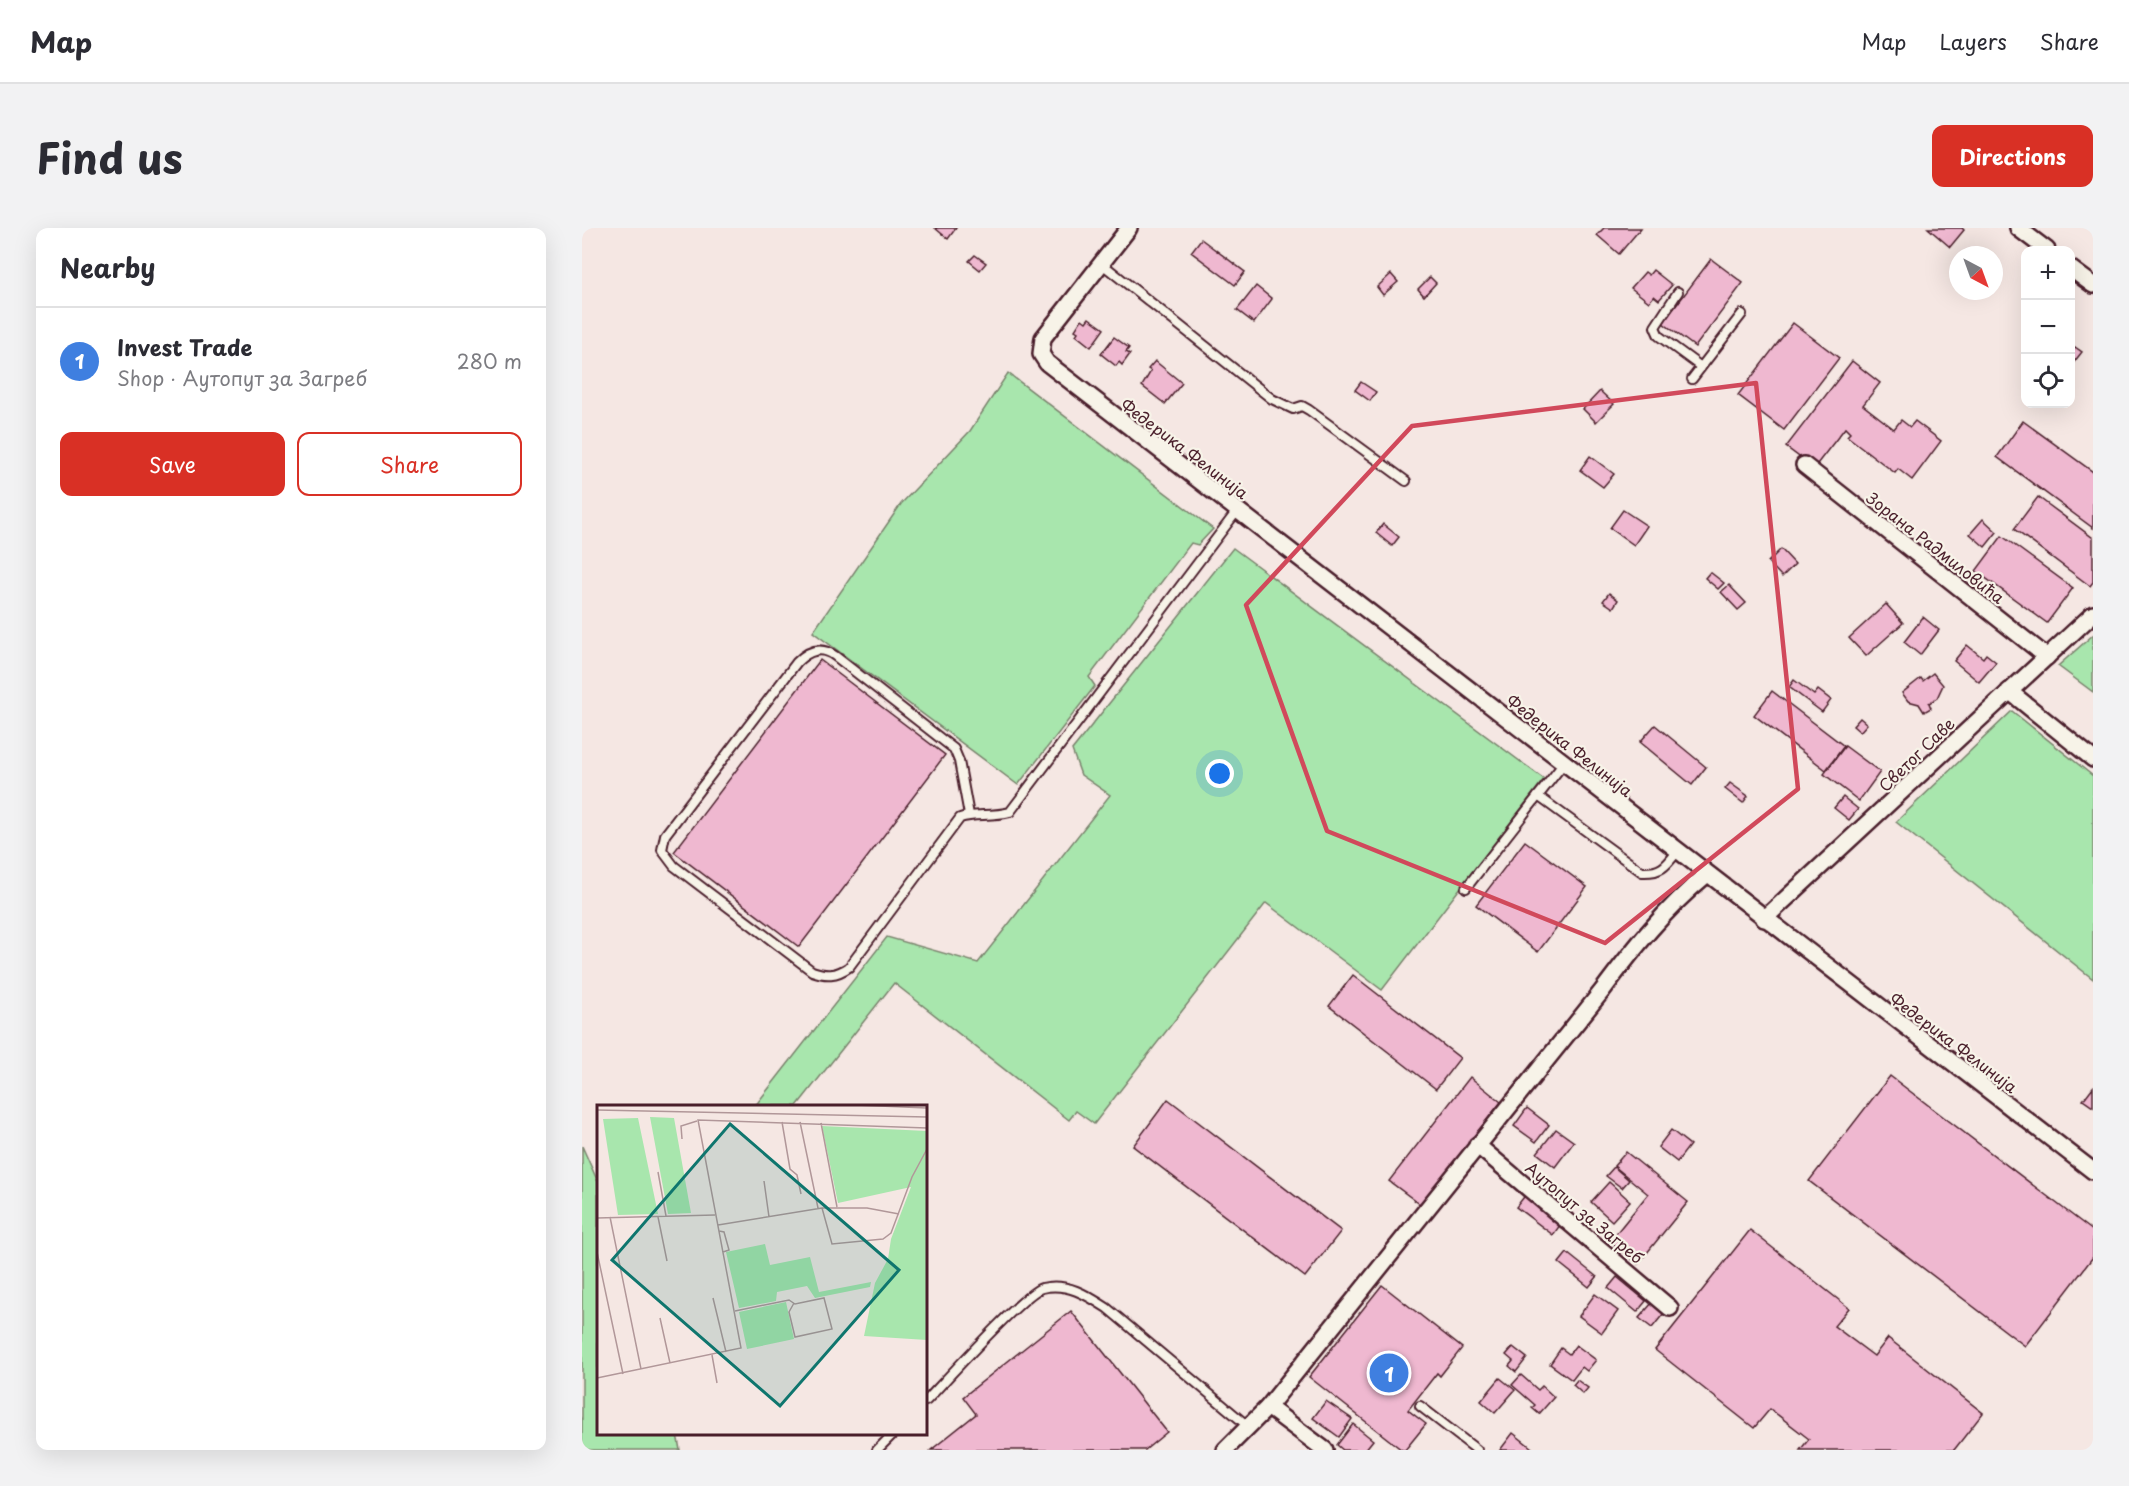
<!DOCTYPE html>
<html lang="en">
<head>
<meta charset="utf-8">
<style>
	:root { --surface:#fff; --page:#f2f2f3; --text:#2b2b33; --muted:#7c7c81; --line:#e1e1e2; --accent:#d93025 }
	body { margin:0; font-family:"Playpen Sans",sans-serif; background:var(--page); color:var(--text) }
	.controls { position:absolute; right:18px; top:18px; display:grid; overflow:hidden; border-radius:12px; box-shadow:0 6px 24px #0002 }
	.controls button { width:54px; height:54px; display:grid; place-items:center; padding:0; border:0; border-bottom:2px solid var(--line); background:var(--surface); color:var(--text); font:30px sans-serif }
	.compass { position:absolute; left:1367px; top:18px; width:54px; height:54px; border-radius:50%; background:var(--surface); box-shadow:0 6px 24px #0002; rotate:139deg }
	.you { position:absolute; left:638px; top:546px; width:21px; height:21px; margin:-15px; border:4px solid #fff; border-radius:50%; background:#1a73e8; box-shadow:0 0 0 9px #1a73e833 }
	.badge { display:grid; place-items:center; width:39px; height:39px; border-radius:50%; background:var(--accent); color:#fff; font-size:20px; font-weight:700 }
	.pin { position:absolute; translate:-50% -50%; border:3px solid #fff; box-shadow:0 2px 6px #0006 }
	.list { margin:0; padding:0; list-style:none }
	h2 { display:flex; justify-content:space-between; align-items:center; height:78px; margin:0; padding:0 24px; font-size:26px }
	h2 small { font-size:20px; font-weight:400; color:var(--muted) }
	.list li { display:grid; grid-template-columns:39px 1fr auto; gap:18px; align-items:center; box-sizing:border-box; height:108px; padding:0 24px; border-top:2px solid var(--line) }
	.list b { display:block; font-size:22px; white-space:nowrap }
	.list p { margin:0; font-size:20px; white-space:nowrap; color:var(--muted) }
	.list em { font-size:20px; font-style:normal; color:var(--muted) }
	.actions { display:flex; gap:12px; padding:18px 24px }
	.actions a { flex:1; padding:14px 0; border:2px solid var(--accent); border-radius:12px; text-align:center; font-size:21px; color:var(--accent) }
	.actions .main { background:var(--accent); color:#fff }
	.icon { flex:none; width:33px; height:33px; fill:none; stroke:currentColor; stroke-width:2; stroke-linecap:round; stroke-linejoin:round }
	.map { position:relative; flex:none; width:1511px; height:1222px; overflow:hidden; border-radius:12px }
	header { display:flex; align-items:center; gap:36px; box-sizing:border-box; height:84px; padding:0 30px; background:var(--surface); border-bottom:2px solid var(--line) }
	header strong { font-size:28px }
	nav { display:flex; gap:33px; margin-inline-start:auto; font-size:21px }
	.intro { display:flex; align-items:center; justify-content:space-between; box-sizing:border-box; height:144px; padding:0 36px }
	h1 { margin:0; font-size:42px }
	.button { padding:15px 27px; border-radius:12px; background:var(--accent); color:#fff; font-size:21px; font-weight:700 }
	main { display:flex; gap:36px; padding:0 36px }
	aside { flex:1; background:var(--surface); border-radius:12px; box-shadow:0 6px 24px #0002 }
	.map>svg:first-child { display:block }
</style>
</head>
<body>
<header>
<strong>Map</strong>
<nav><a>Map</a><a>Layers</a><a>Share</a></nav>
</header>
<div class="intro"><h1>Find us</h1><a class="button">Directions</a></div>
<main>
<aside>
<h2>Nearby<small></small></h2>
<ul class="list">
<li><span class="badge" style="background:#3f7fe0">1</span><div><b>Invest Trade</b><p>Shop · Аутопут за Загреб</p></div><em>280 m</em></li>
</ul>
<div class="actions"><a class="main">Save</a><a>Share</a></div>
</aside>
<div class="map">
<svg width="1511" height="1222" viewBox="0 0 1511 1222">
	<rect width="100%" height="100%" fill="#f5e7e3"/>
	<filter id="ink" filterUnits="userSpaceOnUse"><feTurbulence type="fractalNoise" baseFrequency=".0167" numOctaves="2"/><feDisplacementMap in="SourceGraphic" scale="12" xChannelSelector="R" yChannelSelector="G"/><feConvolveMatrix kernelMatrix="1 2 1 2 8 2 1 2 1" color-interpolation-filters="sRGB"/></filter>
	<g filter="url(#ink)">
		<!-- green -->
		<g fill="#a8e6ad" stroke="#79826c" stroke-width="1.5">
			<polygon points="426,145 631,301 616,317 609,315 507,449 513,458 436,557 231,404 319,276 388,203"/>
			<polygon points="651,320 962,551 800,762 684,675 512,896 494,883 487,892 312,755 215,878 173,878 305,709 396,735 528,567 499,547 490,522"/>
			<polygon points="1511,407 1511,464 1476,438"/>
			<polygon points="1430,483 1511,548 1511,751 1314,594"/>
			<polygon points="0,918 16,954 16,1206 95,1206 98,1222 0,1222"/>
		</g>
		<!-- building -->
		<g fill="#efb8d0" stroke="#4a1f2b" stroke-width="1.5">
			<polygon points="353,0 374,0 366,11"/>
			<polygon points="1022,0 1059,0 1037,26 1015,7"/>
			<polygon points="1346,0 1380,0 1382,2 1368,19"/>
			<polygon points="619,11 663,44 653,57 609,24"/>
			<polygon points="393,27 404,35 398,42 387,33"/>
			<polygon points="1129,31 1161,55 1113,119 1081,95"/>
			<polygon points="1071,42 1090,57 1077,72 1072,68 1067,74 1049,60 1063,44 1067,47"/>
			<polygon points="809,46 816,54 801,67 795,59"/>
			<polygon points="848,49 854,55 842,68 836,61"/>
			<polygon points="674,58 690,71 672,95 655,82"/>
			<polygon points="507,90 522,101 509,119 494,107 496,104 493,102 500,91 504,94"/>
			<polygon points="1211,95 1257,130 1202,202 1156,167"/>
			<polygon points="532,109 547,120 544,124 548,126 540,137 537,134 534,138 519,126"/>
			<polygon points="1493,119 1500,124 1488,139 1488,125"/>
			<polygon points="573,133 600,155 583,176 560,158 569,143 566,141"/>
			<polygon points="1270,133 1298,155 1281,177 1312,201 1319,192 1328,199 1333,193 1359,213 1330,252 1316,241 1313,245 1265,208 1268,205 1263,200 1232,240 1204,219"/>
			<polygon points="779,154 794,164 788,173 773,162"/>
			<polygon points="1018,163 1032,176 1014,194 1001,181"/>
			<polygon points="1441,193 1511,244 1511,300 1415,229"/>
			<polygon points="1008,228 1032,246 1021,259 998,242"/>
			<polygon points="1456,269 1511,310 1511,354 1508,358 1432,301"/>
			<polygon points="1041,282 1065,298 1052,317 1028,300"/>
			<polygon points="1401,291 1415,304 1403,319 1388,306"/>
			<polygon points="801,296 817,309 810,318 794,305"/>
			<polygon points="1420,308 1491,360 1465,395 1394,343"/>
			<polygon points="1199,321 1213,336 1200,349 1186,334"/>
			<polygon points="1128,344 1142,355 1136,361 1123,350"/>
			<polygon points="1147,357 1164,375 1156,382 1139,364"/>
			<polygon points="1027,365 1036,372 1031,380 1021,373"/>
			<polygon points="1304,376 1321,395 1284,428 1267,410"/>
			<polygon points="1341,389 1357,402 1338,427 1322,414"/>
			<polygon points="1385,417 1401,430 1404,426 1414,434 1397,454 1372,433"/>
			<polygon points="238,432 363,527 217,719 92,624"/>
			<polygon points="1351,445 1361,457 1355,470 1347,475 1349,480 1342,484 1337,476 1326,473 1320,465 1339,450 1341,453"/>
			<polygon points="1212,452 1232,467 1236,462 1249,472 1240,484 1207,459"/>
			<polygon points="1190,463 1262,518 1244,542 1172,487"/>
			<polygon points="1278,490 1285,496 1278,504 1271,498"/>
			<polygon points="1073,497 1124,539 1110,557 1058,514"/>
			<polygon points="1263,518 1298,544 1277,573 1242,546"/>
			<polygon points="1148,555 1166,568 1161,575 1143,561"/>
			<polygon points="1261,569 1276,581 1267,592 1252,580"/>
			<polygon points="943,613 1005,659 956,724 894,677"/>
			<polygon points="771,747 878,830 854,861 747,778"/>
			<polygon points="1308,848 1511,1003 1511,1029 1443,1118 1227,953"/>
			<polygon points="888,849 919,874 839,977 807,953"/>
			<polygon points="1511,859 1511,879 1501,872"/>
			<polygon points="586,871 759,1003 723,1049 551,918"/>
			<polygon points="945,880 967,897 954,914 932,898"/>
			<polygon points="974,901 992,914 973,939 955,925"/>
			<polygon points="1089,902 1108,917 1095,934 1076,919"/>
			<polygon points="1044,924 1106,974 1056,1036 1028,1013 1066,966 1032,938"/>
			<polygon points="1032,939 1047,952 1040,960 1024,948"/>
			<polygon points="1027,954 1048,973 1030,993 1009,974"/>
			<polygon points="945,965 981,993 971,1007 934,979"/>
			<polygon points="1168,1002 1267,1080 1252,1098 1292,1128 1306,1110 1401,1185 1372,1222 1218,1222 1227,1211 1188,1181 1172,1200 1073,1122"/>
			<polygon points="985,1025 1015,1049 1007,1059 977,1035"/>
			<polygon points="1035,1049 1064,1073 1055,1084 1026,1060"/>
			<polygon points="800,1057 880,1120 858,1148 855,1145 826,1182 844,1196 823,1222 820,1222 727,1149"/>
			<polygon points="1013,1066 1036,1083 1020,1105 997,1088"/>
			<polygon points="1070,1075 1082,1085 1070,1100 1057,1090"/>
			<polygon points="489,1083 585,1204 563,1222 349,1222 394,1186 381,1169"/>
			<polygon points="994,1117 1014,1132 1005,1143 1000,1139 990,1152 968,1136 979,1120 987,1126"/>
			<polygon points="931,1119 945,1130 934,1144 927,1138 931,1133 924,1127"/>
			<polygon points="939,1147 956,1162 960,1158 972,1169 957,1186 950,1180 953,1177 930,1157"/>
			<polygon points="918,1150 933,1162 913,1185 899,1173"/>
			<polygon points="995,1152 1006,1160 1001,1166 991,1157"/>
			<polygon points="744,1173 770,1191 757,1209 731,1190"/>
			<polygon points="771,1196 791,1212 783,1222 761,1222 755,1217"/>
			<polygon points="931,1205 950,1220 948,1222 918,1222"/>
		</g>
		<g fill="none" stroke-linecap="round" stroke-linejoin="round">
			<defs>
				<g id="service">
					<polyline points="519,35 690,171 711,181 720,178 727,182 824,253"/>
					<polyline points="1096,64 1073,99 1077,108 1119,139"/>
					<polyline points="1110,151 1160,86"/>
					<path d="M982 535 956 568 1060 644C1079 645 1084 638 1095 624"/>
					<path d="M387 587 377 533 372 521 253 428C239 418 227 422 215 434L83 607 80 622 92 638 230 743C244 748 254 748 267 739L378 590C391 585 410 589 428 584L655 283"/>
					<polyline points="884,660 956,568"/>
					<path d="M344 1173C361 1155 444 1063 460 1060 485 1054 505 1067 525 1080L667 1199"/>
					<polyline points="838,1178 895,1222"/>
					<polyline points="295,1222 311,1206"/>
				</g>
				<g id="minor">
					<polyline points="547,0 461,110 459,126 465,135 1511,943"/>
					<polyline points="1436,0 1465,22"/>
					<polyline points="1488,40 1511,57"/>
					<polyline points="1222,237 1465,429"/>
					<polyline points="1427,463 1511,531"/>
					<polyline points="1182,691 1511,386"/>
					<polyline points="895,917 1088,1080"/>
					<polyline points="686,1179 743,1222"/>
					<path d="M643 1222 686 1179 1020 763C1052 720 1083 681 1124 647"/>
				</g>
			</defs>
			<!-- service casing -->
			<use href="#service" stroke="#4a1f2b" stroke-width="12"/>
			<!-- minor casing -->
			<use href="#minor" stroke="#4a1f2b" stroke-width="20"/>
			<!-- service -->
			<use href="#service" stroke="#f7f3e8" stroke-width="8"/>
			<!-- minor -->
			<use href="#minor" stroke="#f7f3e8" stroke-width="15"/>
		</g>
	</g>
	<!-- marked area -->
	<path fill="none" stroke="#d1495b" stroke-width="4.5" stroke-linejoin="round" d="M1174 155 1216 561 1023 715 745 603 664 377 830 198Z"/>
	<g text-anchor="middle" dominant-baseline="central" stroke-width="4.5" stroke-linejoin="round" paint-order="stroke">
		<!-- street labels -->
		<g font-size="16" fill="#4a1f2b" stroke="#f7f3e8">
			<text transform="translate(603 220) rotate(37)">Федерика Фелинија</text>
			<text transform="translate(1354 319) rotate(38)">Зорана Радмиловића</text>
			<text transform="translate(988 517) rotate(38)">Федерика Фелинија</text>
			<text transform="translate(1334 526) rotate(-44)">Светог Саве</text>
			<text transform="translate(1372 814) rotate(37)">Федерика Фелинија</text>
			<text transform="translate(1003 984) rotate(40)">Аутопут за Загреб</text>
		</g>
	</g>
	<!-- overview -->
	<g transform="translate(15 877)">
		<rect width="330" height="330" fill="#f5e7e3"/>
		<path d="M53 12 77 13 94 108 71 109ZM41 13 61 109 21 110 6 14ZM225 21 330 26V235L267 231 278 178 291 154 294 134 314 82 241 98ZM168 139 173 160 213 152 222 187 274 177 273 182 218 193 210 181 180 187 179 196 142 203 129 147ZM189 197 197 234 150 244 142 207Z" fill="#a8e6ad"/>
		<path fill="none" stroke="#b19799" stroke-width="1.5" d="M258 0 330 3M0 5 330 12M185 17 193 64 200 70 204 89M203 17 221 103M224 18 240 102M85 34 84 21 100 16M61 67 69 111M167 76 172 112M225 103 235 139 286 134 294 128 315 72 330 44M13 112 44 264M61 112 70 156M0 113 118 110M121 120 225 103H270L302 109M122 126 127 127 132 145 126 147M0 147 26 269M116 193 129 247M138 206 192 195 198 199 227 193 235 224 198 232 192 207 197 198M63 213 73 258M115 250 120 278M0 273 144 243 101 15 330 23"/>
		<path fill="#0f766e" fill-opacity="0.15" stroke="#0f766e" stroke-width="3" d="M133 19 302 165 183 301 15 155Z"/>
		<rect width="330" height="330" fill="none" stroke="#4a1f2b" stroke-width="3"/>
	</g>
</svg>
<div class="controls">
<button>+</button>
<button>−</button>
<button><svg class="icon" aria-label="locate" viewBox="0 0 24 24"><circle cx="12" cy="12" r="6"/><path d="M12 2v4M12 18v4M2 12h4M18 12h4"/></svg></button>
</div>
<svg class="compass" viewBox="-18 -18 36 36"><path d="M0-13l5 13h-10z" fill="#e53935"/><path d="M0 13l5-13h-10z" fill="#7c7c81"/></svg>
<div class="you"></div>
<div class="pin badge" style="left:807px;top:1145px;background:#3f7fe0">1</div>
</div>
</main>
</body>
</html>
